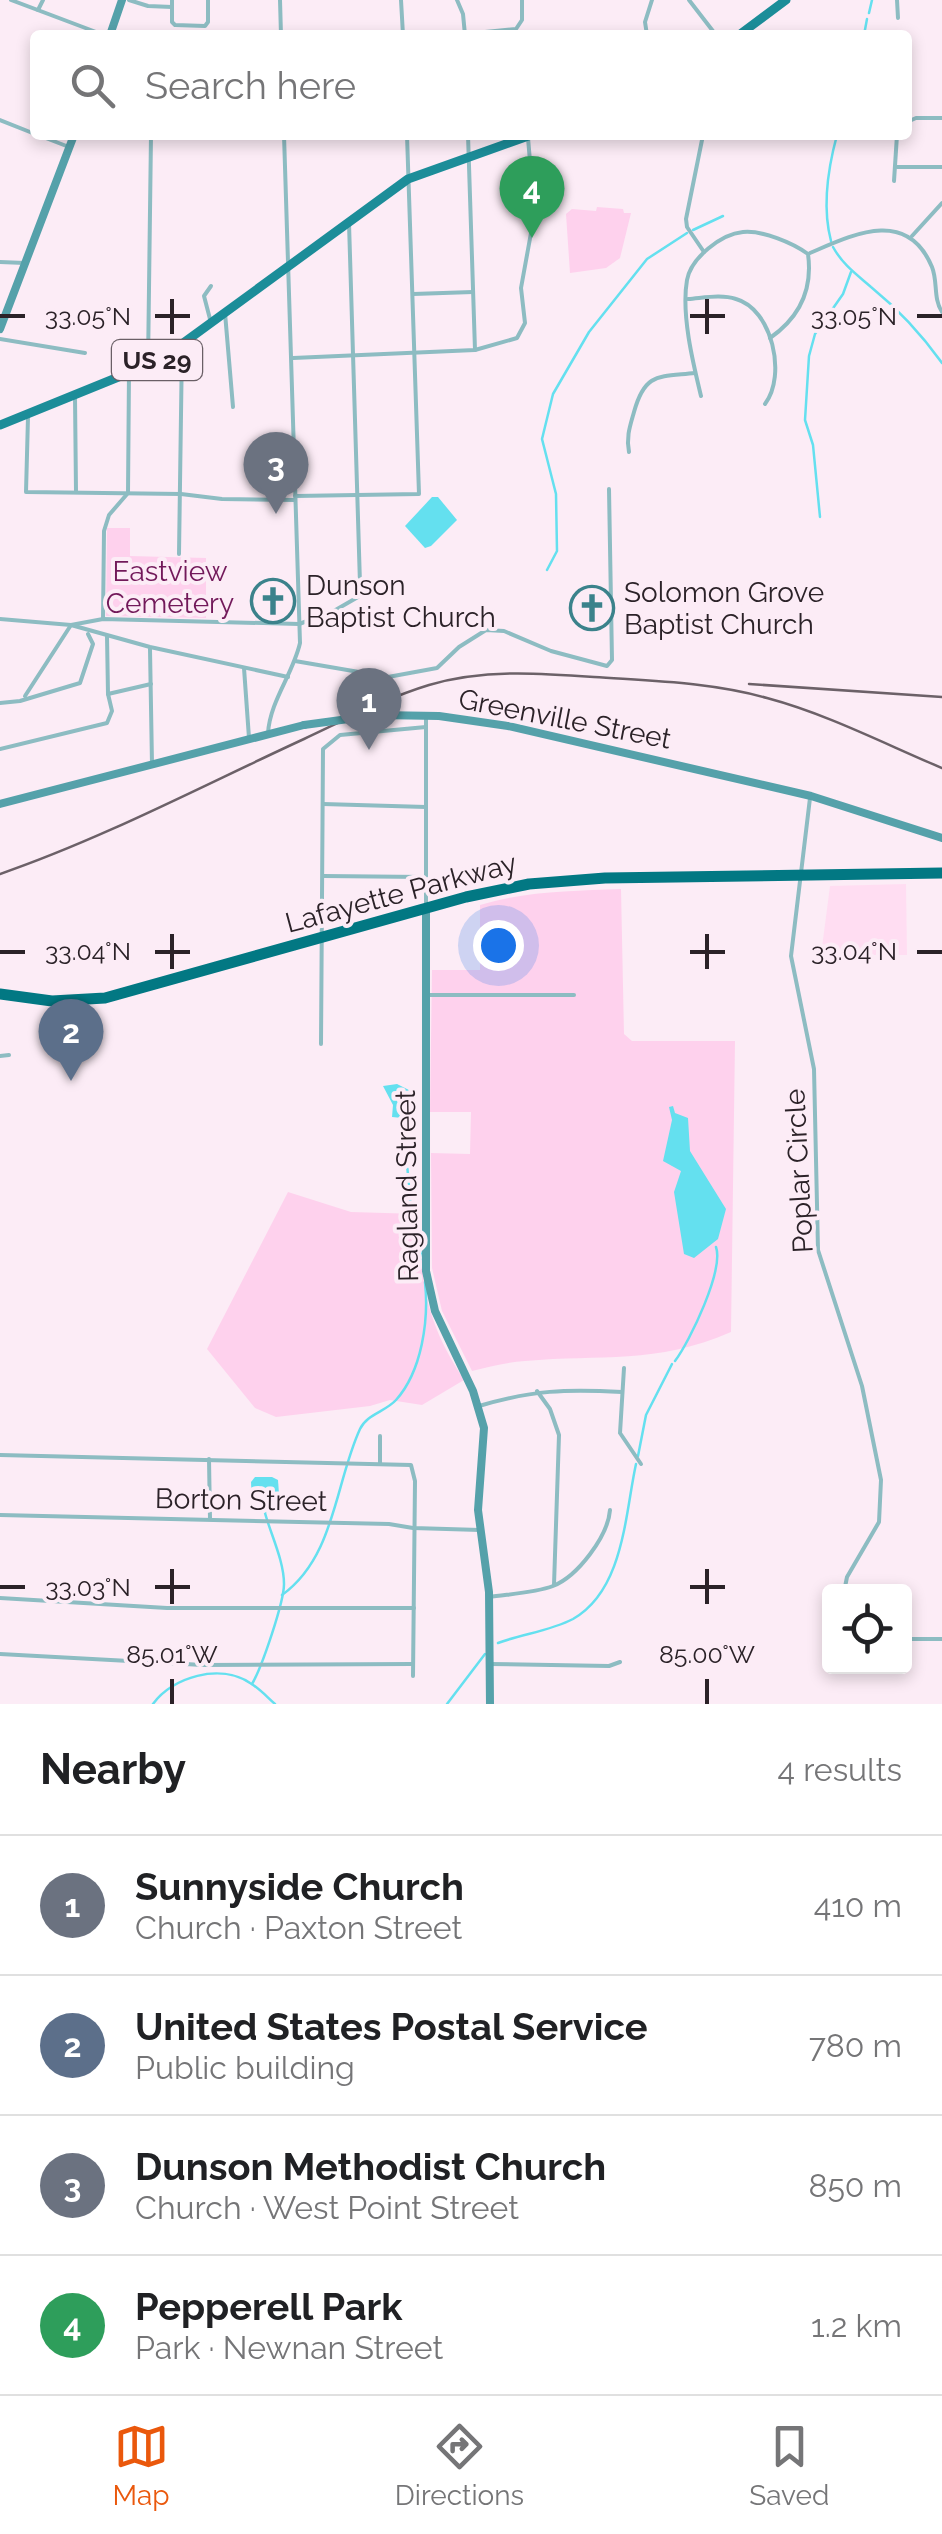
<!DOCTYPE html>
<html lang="en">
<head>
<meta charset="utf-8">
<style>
	:root { --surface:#fff; --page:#f2f2f2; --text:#202124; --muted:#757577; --line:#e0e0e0; --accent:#ea580c }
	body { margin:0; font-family:Raleway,sans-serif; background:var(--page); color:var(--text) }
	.controls { position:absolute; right:30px; bottom:30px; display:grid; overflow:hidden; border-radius:10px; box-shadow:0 5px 15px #0003 }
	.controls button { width:90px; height:90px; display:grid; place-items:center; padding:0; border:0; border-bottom:2px solid var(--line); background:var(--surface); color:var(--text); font:50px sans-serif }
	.you { position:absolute; left:498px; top:945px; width:35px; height:35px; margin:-25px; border:8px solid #fff; border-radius:50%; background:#1a73e8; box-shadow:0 0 0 15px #1a73e833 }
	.badge { display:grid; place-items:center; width:65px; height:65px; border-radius:50%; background:var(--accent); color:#fff; font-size:32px; font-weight:700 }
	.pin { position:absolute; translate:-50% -82px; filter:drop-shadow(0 2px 5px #0008) }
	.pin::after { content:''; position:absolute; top:52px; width:35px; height:30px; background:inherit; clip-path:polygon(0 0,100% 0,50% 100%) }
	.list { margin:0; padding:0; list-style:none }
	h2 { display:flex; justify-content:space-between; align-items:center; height:130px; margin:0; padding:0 40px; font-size:42px }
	h2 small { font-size:32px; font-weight:400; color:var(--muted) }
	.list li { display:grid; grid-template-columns:65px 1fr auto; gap:30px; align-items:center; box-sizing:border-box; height:140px; padding:0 40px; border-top:2px solid var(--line) }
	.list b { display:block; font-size:38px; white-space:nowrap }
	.list p { margin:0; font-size:32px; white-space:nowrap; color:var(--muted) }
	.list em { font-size:32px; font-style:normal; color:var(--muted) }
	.icon { flex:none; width:55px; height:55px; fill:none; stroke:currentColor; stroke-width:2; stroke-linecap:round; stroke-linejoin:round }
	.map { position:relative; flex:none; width:942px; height:1704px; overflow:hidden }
	.search { position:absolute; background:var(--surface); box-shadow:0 5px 15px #0003; left:30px; right:30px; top:30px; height:110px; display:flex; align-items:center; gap:25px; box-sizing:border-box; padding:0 35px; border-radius:10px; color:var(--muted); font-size:38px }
	.sheet { height:690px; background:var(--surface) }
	nav { display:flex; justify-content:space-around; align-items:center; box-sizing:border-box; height:140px; border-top:2px solid var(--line); background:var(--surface); font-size:28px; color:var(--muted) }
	nav a { display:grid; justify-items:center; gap:5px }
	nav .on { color:var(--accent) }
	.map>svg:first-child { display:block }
</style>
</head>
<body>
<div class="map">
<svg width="942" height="1704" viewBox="0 0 942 1704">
	<rect width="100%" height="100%" fill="#fcecf6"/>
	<!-- built -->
	<polygon fill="#ffddf2" points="906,884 907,955 821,955 830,886"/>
	<!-- green -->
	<g fill="#fed1ed">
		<polygon points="597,207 623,209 624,213 631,213 620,258 606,268 570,273 566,214 572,209 596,211"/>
		<polygon points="107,528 130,528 130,556 206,558 206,618 106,616"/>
		<path d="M621 889 624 1034 632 1041H735L731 1332C655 1365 602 1354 525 1361 507 1362 489 1367 472 1371L442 1311 432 1268 431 1153 470 1154 471 1112H430L432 970H480V905C526 891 573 891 621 889Z"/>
		<path d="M288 1192 351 1212 419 1214C421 1284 425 1320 464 1380L422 1405 390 1400 370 1406 276 1417 255 1408 207 1349Z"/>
	</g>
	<!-- water -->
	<g fill="#64e0ef">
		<polygon points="432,497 438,497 457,520 431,546 425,548 405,526"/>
		<polygon points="397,1084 409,1090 416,1112 412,1119 392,1117 393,1105 383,1086"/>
		<polygon points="673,1106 675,1113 688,1118 690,1151 726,1209 718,1239 694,1258 684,1254 674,1192 681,1171 663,1161 672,1120 669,1107"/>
		<polygon points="255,1477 272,1477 278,1480 280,1508 252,1503 251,1482"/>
	</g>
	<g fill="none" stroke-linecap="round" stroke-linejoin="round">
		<!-- stream -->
		<g stroke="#64e0ef" stroke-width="2.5">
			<polyline points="869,13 872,0"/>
			<polyline points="864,35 867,19"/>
			<polyline points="693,230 723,216"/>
			<path d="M831 241C822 207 828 168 837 135"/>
			<path d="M833 247C843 265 856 274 871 287 898 309 922 335 942 363"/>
			<polyline points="820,517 813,445 805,420 809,356 815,334 843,294 851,272"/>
			<polyline points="547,570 557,551 556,494 542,439 553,394 589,332 647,259 687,233"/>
			<polyline points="403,1120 411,1208 422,1259"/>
			<path d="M675 1361C690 1341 724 1270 716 1247"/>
			<polyline points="638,1456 646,1415 672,1364"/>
			<path d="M282 1595C335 1557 335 1483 360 1429 367 1414 385 1412 396 1400 422 1371 429 1320 425 1282"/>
			<path d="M498 1643C522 1634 550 1631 573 1619 624 1590 625 1514 636 1464"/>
			<path d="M252 1684C262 1667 284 1602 284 1584 284 1561 271 1535 265 1513L267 1504"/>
			<path d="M153 1704C172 1677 220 1663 250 1683 259 1688 267 1697 275 1704"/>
			<polyline points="447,1704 485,1654"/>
		</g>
		<!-- street -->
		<g stroke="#8dbcc2" stroke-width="4">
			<polyline points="11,0 104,35"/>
			<polyline points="129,0 148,6 172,7"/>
			<polyline points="172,0 172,22 175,25 205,26 208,22 208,0"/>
			<polyline points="280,0 281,35"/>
			<polyline points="401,0 403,35"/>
			<polyline points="457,0 463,14 465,35"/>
			<polyline points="689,0 716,35"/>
			<polyline points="897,0 898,18"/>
			<polyline points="38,10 43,0"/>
			<polyline points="465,34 516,29 522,20 522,0"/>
			<polyline points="647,35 645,22 652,0"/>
			<polyline points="0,120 35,134"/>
			<polyline points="907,122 916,118 942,118"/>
			<polyline points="38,135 69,147"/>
			<polyline points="468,135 475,350"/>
			<polyline points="703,135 686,219 687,227 704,252"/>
			<polyline points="897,167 942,167"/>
			<polyline points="894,181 897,135"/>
			<polyline points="912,236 942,203"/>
			<path d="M810 253C852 235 907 207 932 267 938 282 933 298 942 312"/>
			<polyline points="0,262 25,263"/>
			<polyline points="413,294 473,292"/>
			<path d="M688 299C703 298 721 294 736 299 772 309 787 375 765 404"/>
			<polyline points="225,313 233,407"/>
			<polyline points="210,319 204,296 211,286"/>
			<polyline points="0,339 85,353"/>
			<polyline points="293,358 475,350 517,338 525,323 521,288 531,233 533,196 528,138"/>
			<polyline points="148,365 151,135"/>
			<path d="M701 396C693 363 681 314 687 280 691 258 721 234 743 232 762 230 793 243 808 254 813 290 800 317 770 338"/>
			<polyline points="75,397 76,492"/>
			<polyline points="28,417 26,492 181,494 222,499 295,500"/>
			<path d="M629 452C626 437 630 426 634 412 645 372 659 377 695 373"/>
			<polyline points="295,496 419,494 407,135"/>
			<polyline points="179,554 182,345"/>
			<polyline points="0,619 71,625 103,619 299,624 332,612 358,597 360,584 349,223"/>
			<polyline points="103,619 104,531 109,515 128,493 129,372"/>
			<polyline points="71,625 150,647 288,677"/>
			<polyline points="150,649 152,764"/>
			<polyline points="295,661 388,677 437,668 459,647 486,630 504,631 551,651 607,666 612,660 609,489"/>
			<polyline points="244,668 249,738"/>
			<polyline points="108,694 151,684"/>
			<polyline points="25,696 71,625"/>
			<polyline points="0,703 20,701 80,683 93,644 88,634"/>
			<path d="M268 733C270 701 293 674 300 643L284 135"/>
			<polyline points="0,749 107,723 112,711 108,694 107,636"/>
			<polyline points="810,798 791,956 814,1069 818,1250 862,1386 881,1480 879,1522 847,1577 844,1592"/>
			<polyline points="323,804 426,807"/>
			<polyline points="323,876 424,877"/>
			<polyline points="426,906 426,716"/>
			<polyline points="427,995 574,995"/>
			<polyline points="321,1044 323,749 340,735 426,727"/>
			<polyline points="0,1056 9,1055"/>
			<polyline points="624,1368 620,1433 641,1464"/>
			<polyline points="537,1391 550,1409 559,1435 554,1585"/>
			<path d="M479 1406C533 1390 566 1389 622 1392"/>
			<polyline points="380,1436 380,1463"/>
			<polyline points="0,1455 411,1465 415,1481 413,1676"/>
			<polyline points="209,1459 210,1519"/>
			<polyline points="0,1515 389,1524 413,1528 480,1530"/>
			<path d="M489 1597C509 1594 535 1593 553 1586 578 1576 608 1536 610 1510"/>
			<polyline points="0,1598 167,1608 414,1608"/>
			<polyline points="904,1639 942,1639"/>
			<polyline points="0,1654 203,1665 412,1664"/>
			<polyline points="490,1664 609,1666 620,1662"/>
		</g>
		<!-- secondary -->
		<g stroke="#55a1aa" stroke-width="8">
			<polyline points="110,35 122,0"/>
			<polyline points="0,329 74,135"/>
			<polyline points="378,715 439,716 508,726 811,796 942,838"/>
			<polyline points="0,804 304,725"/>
			<polyline points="426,909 426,1271 435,1311 473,1391 484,1428 478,1510 489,1592 490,1704"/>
		</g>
		<!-- primary -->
		<g stroke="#1c8d99" stroke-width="9">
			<polyline points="739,35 786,0"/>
			<polyline points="0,425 148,365 171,352 408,179 531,135"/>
		</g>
		<!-- highway -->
		<polyline stroke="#027883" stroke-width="11" points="0,994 52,1001 105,998 466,897 529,884 605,878 942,873"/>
		<!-- rail -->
		<g stroke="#6c6168" stroke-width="2.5">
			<polyline points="749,684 942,697"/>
			<path d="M0 874C104 838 204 785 304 739 345 720 386 698 429 685 483 669 539 673 594 677 652 681 710 682 767 698 827 714 885 744 942 768"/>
		</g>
		<!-- secondary-bridge -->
		<polyline stroke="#55a1aa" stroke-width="8" points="304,725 378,715"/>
	</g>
	<!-- ticks -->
	<path fill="none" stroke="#2b2228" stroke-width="4" d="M172 299V334M707 299V334M0 316H25M155 316H190M690 316H725M917 316H942M172 934V969M707 934V969M0 952H25M155 952H190M690 952H725M917 952H942M172 1569V1604M707 1569V1604M0 1587H25M155 1587H190M690 1587H725M172 1679V1704M707 1679V1704"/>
	<!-- icons -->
	<defs>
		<symbol id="church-ring" viewBox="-11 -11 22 22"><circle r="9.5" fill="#fcecf6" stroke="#3b828b" stroke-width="1.5"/><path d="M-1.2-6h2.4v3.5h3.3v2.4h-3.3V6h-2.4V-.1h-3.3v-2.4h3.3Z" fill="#3b828b"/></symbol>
	</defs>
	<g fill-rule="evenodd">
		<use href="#church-ring" x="248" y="576" width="50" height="50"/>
		<use href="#church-ring" x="567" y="583" width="50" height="50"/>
	</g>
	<g text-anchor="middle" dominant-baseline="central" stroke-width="8" stroke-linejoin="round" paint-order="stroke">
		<!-- shield labels -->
		<rect fill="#fcecf6" stroke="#6a5f66" stroke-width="2.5" x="112" y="340" width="90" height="40" rx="8"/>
		<g font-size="25" font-weight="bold" fill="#2b2228">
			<text x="157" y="360">US 29</text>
		</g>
		<!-- park labels -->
		<g font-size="28" fill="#72195a" stroke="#fcecf6">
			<text x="170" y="571">Eastview<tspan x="170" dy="32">Cemetery</tspan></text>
		</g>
		<!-- poi labels -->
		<g font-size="28" fill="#2b2228" stroke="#fcecf6" text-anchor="start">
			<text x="306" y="585">Dunson<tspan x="306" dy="32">Baptist Church</tspan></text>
			<text x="624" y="592">Solomon Grove<tspan x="624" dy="32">Baptist Church</tspan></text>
		</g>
		<!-- street labels -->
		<g font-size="28" fill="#2b2228" stroke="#fcecf6">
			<text transform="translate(565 719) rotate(11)">Greenville Street</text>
			<text transform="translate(401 893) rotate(-15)">Lafayette Parkway</text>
			<text transform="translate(799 1171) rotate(-93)">Poplar Circle</text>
			<text transform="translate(407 1186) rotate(-91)">Ragland Street</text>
			<text transform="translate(241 1500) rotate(1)">Borton Street</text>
		</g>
	</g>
	<g font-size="25" text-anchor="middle" fill="#2b2228" stroke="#fcecf6" stroke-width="8" stroke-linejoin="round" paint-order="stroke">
		<text x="88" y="325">33.05°N</text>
		<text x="854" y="325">33.05°N</text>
		<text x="88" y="960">33.04°N</text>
		<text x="854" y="960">33.04°N</text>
		<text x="88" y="1596">33.03°N</text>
		<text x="172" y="1663">85.01°W</text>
		<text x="707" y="1663">85.00°W</text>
	</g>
</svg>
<div class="controls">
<button><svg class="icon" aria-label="locate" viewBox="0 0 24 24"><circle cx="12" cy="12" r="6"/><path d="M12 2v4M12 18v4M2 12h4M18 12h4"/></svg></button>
</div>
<div class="you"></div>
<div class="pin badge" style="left:369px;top:750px;background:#6b7280">1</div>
<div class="pin badge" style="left:71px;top:1081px;background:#5c6f8a">2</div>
<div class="pin badge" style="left:276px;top:514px;background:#6b7280">3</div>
<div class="pin badge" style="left:532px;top:238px;background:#2e9e5b">4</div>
<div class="search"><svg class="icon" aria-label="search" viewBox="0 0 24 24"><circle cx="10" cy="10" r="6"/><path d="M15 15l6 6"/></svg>Search here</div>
</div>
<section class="sheet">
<h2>Nearby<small>4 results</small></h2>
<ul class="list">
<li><span class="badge" style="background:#6b7280">1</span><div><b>Sunnyside Church</b><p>Church · Paxton Street</p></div><em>410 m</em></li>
<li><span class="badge" style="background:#5c6f8a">2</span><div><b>United States Postal Service</b><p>Public building</p></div><em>780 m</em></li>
<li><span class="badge" style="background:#6b7280">3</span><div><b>Dunson Methodist Church</b><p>Church · West Point Street</p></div><em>850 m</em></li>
<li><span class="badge" style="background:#2e9e5b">4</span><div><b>Pepperell Park</b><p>Park · Newnan Street</p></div><em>1.2 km</em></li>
</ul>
</section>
<nav>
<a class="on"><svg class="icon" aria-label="map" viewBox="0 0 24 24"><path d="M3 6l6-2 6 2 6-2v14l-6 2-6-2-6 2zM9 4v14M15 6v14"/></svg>Map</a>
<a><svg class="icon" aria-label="directions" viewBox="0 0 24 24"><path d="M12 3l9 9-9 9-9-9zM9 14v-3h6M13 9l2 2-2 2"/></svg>Directions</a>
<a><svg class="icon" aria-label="saved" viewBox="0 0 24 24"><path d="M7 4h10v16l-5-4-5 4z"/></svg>Saved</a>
</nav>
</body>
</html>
